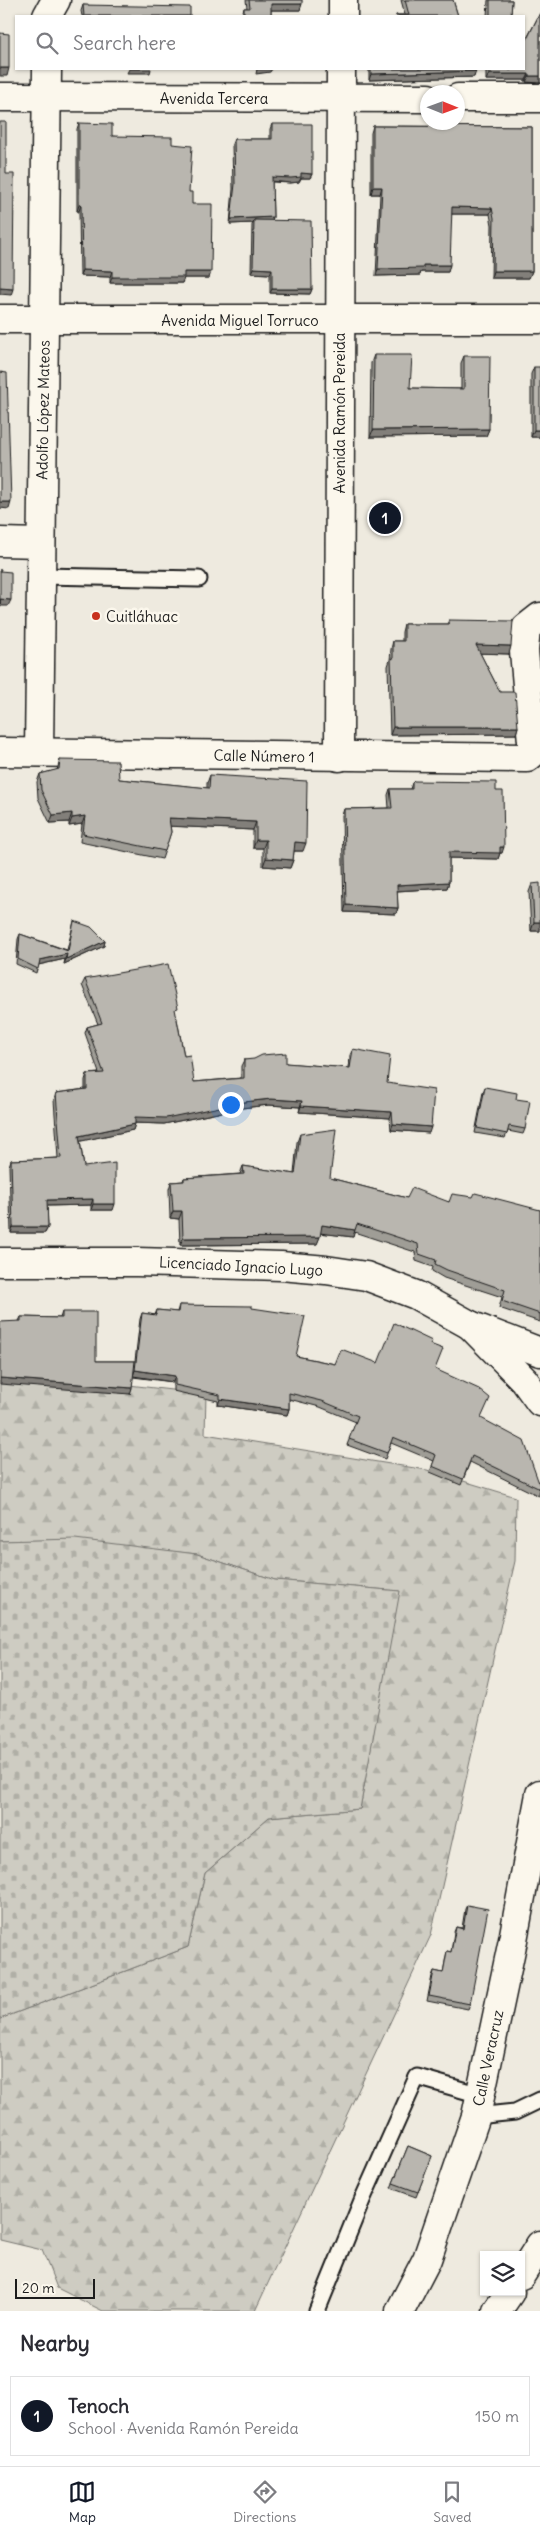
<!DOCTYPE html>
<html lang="en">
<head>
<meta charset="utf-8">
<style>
	:root { --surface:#fff; --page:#f7f7f7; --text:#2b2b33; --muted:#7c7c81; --line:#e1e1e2; --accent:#111827 }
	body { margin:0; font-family:Delius,sans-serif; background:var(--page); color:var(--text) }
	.controls { position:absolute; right:15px; bottom:15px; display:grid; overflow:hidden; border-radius:0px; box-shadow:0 1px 4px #0004 }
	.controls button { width:45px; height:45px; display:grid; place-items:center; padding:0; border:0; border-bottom:1px solid var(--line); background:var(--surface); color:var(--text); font:25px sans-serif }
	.compass { position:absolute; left:420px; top:85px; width:45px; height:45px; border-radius:50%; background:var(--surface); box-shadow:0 1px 4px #0004; rotate:91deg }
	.scale { position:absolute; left:15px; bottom:12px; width:80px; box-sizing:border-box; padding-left:5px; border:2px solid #1c1c1c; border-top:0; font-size:14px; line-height:18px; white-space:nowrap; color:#1c1c1c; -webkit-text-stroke:4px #fbf7ec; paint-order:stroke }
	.you { position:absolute; left:230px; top:1104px; width:18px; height:18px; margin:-12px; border:4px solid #fff; border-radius:50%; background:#1a73e8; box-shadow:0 0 0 8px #1a73e833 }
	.badge { display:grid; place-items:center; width:32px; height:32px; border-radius:50%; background:var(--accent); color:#fff; font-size:16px; font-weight:700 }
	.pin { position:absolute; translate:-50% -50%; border:2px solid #fff; box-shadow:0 1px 5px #0006 }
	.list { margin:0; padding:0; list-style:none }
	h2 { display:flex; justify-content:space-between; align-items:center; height:65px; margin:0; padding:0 20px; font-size:21px }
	h2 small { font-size:16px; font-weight:400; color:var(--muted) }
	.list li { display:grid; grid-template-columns:32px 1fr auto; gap:15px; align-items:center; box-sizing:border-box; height:80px; margin:0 10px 10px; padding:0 10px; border:1px solid var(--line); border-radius:0px }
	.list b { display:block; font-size:19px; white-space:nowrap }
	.list p { margin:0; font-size:16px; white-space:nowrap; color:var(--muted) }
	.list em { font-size:16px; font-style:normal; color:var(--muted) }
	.icon { flex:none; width:28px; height:28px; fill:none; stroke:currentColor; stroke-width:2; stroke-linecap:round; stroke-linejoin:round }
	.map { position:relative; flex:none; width:540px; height:2311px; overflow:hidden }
	.search { position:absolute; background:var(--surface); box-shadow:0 1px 4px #0004; left:15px; right:15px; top:15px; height:55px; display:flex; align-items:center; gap:12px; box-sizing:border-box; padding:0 18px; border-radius:0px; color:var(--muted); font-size:19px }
	.sheet { height:155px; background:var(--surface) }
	nav { display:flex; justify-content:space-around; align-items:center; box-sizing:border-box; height:70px; border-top:1px solid var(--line); background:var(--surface); font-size:14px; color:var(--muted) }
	nav a { display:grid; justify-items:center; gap:2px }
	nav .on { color:var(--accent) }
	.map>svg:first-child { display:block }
</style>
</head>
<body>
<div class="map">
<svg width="540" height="2311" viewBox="0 0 540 2311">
	<defs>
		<pattern id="forest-firs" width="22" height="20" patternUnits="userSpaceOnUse" patternTransform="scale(1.25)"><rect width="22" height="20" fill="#ceccc2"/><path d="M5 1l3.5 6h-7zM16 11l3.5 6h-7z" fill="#b0afa6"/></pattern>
		<pattern id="cemetery-stones" width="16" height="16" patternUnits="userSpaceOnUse" patternTransform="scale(1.25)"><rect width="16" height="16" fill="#ceccc2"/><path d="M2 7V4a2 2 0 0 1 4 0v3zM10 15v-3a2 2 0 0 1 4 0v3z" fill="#b0afa6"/></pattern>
	</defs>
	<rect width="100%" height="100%" fill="#eeeadf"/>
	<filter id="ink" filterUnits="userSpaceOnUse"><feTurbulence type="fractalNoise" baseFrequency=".02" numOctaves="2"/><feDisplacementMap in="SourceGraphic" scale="10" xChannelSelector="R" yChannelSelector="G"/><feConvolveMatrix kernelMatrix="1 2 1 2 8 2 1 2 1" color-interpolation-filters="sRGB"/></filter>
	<g filter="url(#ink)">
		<!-- forest -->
		<polygon fill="url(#forest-firs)" stroke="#75746f" points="0,1381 103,1382 206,1394 205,1434 427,1470 516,1497 515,1561 431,1935 255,2311 103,2311 57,2288 42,2250 0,2240 0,2019 188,1947 205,1873 269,1817 360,1809 399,1591 275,1580 197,1554 64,1540 0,1541"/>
		<!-- cemetery -->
		<polygon fill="url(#cemetery-stones)" stroke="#75746f" points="75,1539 197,1554 275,1580 400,1591 360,1809 269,1817 205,1873 188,1947 0,2019 0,1541"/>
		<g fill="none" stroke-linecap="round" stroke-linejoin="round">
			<defs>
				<g id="service">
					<polyline points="41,576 199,579"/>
					<polyline points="476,2116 515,2112 540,2100"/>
					<polyline points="317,2311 363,2198 417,2077 480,2095"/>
				</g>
				<g id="minor">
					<polyline points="47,16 56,0"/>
					<polyline points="343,16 343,0"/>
					<polyline points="0,97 428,98"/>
					<polyline points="458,98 540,98"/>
					<polyline points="0,319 540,319"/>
					<polyline points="0,542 41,543"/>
					<polyline points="0,752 527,758 533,753 524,651 526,628 540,617"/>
					<polyline points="39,752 47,69"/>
					<polyline points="339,757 341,69"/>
				</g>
				<polyline id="tertiary" points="470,1325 540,1352"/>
				<g id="secondary">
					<polyline points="0,1262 137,1262 281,1266 326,1270 366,1276 416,1295 470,1325 524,1380 540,1402"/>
					<polyline points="400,2311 427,2259 476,2116 513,1940 540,1794"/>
				</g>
				<g id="trunk">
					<polyline points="521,2275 540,2245"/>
					<polyline points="497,2311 510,2292"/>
				</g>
			</defs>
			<!-- service casing -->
			<use href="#service" stroke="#1c1c1c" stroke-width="19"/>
			<!-- minor casing -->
			<use href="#minor" stroke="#1c1c1c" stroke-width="31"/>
			<!-- tertiary casing -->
			<use href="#tertiary" stroke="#1c1c1c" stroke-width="31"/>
			<!-- secondary casing -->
			<use href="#secondary" stroke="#1c1c1c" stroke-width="31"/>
			<!-- trunk casing -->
			<use href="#trunk" stroke="#1c1c1c" stroke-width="31"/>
			<!-- service -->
			<use href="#service" stroke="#fbf7ec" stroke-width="15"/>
			<!-- minor -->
			<use href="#minor" stroke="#fbf7ec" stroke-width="28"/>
			<!-- tertiary -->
			<use href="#tertiary" stroke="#fbf7ec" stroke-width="28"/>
			<!-- secondary -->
			<use href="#secondary" stroke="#fbf7ec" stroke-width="28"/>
			<!-- trunk -->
			<use href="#trunk" stroke="#fbf7ec" stroke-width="28"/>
		</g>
		<!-- wall -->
		<g fill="#9f9d96" stroke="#1c1c1c">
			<polygon points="246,0 302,0 300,10 271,10 271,16 242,16 242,14 244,8 247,8"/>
			<polygon points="401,0 453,0 458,16 396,16 396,15 405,15"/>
			<polygon points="488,0 512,0 511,16 487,16"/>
			<polygon points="83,5 190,16 82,16 81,11"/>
			<polygon points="540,13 540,83 526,82 526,80 486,80 486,69 510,69 510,71"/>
			<polygon points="369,69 475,69 474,77 369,80"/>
			<polygon points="79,123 112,136 172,144 189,192 209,278 184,278 182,283 110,283 110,277 80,276 79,211 77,211 77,129"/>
			<polygon points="272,124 312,174 310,178 301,178 299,182 290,183 272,182 273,217 272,220 312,289 310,294 270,293 270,274 251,273 252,225 253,223 230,224 233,189 232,144 234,139 270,139 270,129"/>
			<polygon points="373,126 532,127 532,271 529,278 491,278 492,225 490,214 451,214 448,272 421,272 420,275 376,276 380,194 371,194 371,133"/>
			<polygon points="374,355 410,388 461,389 461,363 464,356 489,429 486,436 370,437 371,363"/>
			<polygon points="534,367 540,437 531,437 531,374"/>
			<polygon points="449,620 509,654 480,653 518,727 516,734 390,735 388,666 390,660 391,649 393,641 402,641 402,632 404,624 447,624"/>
			<polygon points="60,760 119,779 207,788 207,783 210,775 303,851 294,851 293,860 290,868 263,866 263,848 253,848 253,830 170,826 171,832 162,859 80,842 82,824 69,826 69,822 50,823 38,798 37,782 40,774 57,770"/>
			<polygon points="412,783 496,791 502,853 500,853 498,859 449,858 449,882 447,888 397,891 398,908 396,914 344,912 342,815 344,809 389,808 388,795 390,789 410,789"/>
			<polygon points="532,884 540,931 531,931 529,892"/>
			<polygon points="74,921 105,941 104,946 64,964 65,959 38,965 36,973 16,964 18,939 20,934 67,950"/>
			<polygon points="85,979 176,1014 184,1056 194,1082 241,1078 241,1066 244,1060 349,1068 350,1055 353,1049 387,1083 429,1133 391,1130 390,1118 299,1112 300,1107 269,1105 242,1108 164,1124 135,1123 133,1130 80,1141 84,1167 113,1210 91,1210 91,1205 47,1206 48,1227 45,1233 11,1233 9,1166 11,1160 58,1158 54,1100 56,1093 85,1089 85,1080 87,1074 99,1073 85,1033 87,1027 98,1024 82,985"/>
			<polygon points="485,1087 516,1099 525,1129 523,1134 508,1131 505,1138 475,1133 483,1092"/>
			<polygon points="300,1134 330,1178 407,1198 540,1210 540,1322 499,1308 502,1297 444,1278 432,1271 433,1267 416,1261 415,1252 354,1232 353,1237 321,1233 317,1244 180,1245 179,1219 170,1218 169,1189 171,1182 183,1181 184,1178 240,1174 243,1166 294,1174 297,1142"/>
			<polygon points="179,1305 252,1308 296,1356 335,1364 378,1363 430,1344 435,1369 481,1419 540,1486 539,1496 470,1462 461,1485 430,1472 434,1461 391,1443 385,1459 347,1445 356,1422 320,1407 289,1399 289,1409 287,1415 218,1405 218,1401 173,1391 173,1382 133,1377 130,1394 19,1321 21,1317 60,1318 62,1312 96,1361 135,1361 140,1319 142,1313 155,1315 157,1310 177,1312"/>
			<polygon points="467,1905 470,2004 468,2009 427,2001 432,1976 434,1971 443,1973 446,1956 447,1951 451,1952 454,1932 456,1927 462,1928 465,1909"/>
			<polygon points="408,2146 432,2156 416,2197 391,2188"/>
		</g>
		<!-- shaded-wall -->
		<g fill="#827f7a" stroke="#1c1c1c">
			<polygon points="271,4 302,4 300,10 269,10"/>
			<polygon points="0,68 9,68 7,76 0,76"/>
			<polygon points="129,69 151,69 150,73 127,73"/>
			<polygon points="257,69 272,69 270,72 256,74"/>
			<polygon points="476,71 474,77 369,80 371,74"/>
			<polygon points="489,74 529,74 526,80 486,80"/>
			<polygon points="529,76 540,76 540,83 526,82"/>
			<polygon points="301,173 312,174 310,178 301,178 299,182 290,183 271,181 272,177"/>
			<polygon points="373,187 382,187 380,194 371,194"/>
			<polygon points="79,205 81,205 79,211 77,211"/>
			<polygon points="452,207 492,208 490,214 449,214"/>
			<polygon points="273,217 272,222 254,220 253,223 230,224 231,219"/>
			<polygon points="423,265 450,265 448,272 421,272 420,275 376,276 378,269"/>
			<polygon points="253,268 272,269 270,274 251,273"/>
			<polygon points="82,270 112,271 110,277 80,276"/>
			<polygon points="493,271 532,271 529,278 491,278"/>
			<polygon points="184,272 211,272 209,278 184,278 182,283 110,283 112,277"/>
			<polygon points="0,288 13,289 11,295 0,294"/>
			<polygon points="272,289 312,289 310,294 270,293"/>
			<polygon points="489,429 486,436 370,437 373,430"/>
			<polygon points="534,430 540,430 540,437 531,437"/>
			<polygon points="0,502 11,502 9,509 0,508"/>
			<polygon points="0,599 11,600 8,606 0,606"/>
			<polygon points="476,645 511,646 509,654 473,653"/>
			<polygon points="393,727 518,727 516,734 390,735"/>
			<polygon points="72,813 69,822 50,823 53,815"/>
			<polygon points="85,816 82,824 69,826 72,818"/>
			<polygon points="169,818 256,822 253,830 166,826"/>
			<polygon points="256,840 266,840 263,848 253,848"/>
			<polygon points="295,842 306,843 303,851 292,851"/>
			<polygon points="500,847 504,847 502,853 500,853 498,859 447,858 449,852"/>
			<polygon points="266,858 293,860 290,868 263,866"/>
			<polygon points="449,882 447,888 395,891 397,885"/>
			<polygon points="346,905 398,908 396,914 344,912"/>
			<polygon points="534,922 540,922 540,931 531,931"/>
			<polygon points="105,941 104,946 64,964 66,959"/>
			<polygon points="67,954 65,959 38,965 40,960"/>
			<polygon points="271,1099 302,1101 300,1107 269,1105 242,1108 164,1124 132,1123 135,1117 244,1102"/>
			<polygon points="301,1106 392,1112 390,1118 299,1112"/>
			<polygon points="135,1124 133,1130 77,1142 79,1136"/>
			<polygon points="393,1124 431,1127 429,1133 391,1130"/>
			<polygon points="93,1199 91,1205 45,1206 47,1200"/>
			<polygon points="93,1204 115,1204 113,1210 91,1210"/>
			<polygon points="173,1211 182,1211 179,1219 170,1218"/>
			<polygon points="322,1225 355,1230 353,1237 319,1233"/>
			<polygon points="13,1227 48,1227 45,1233 11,1233"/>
			<polygon points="320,1237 317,1244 180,1245 183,1238"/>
			<polygon points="135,1370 175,1376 173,1382 133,1376"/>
			<polygon points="0,1378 132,1388 130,1394 0,1384"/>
			<polygon points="220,1399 289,1409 287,1415 218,1405"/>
		</g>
		<!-- building -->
		<g fill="#b9b6af" stroke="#1c1c1c">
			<polygon points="249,0 302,0 302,4 271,4 271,16 244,16 244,8 250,8"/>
			<polygon points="405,0 453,0 458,16 396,16 396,15 409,15"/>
			<polygon points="490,0 512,0 511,16 490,16"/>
			<polygon points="83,5 190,7 190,16 84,16"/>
			<polygon points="540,13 540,76 529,76 529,74 489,74 489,69 510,69 510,71 511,69 524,69 524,45"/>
			<polygon points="0,33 9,34 9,68 0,68"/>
			<polygon points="371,69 475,69 476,71 371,74"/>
			<polygon points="0,122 6,122 6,174 14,174 13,289 0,288"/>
			<polygon points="79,123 112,124 112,136 172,137 172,144 192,146 189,192 192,192 192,204 212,204 211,272 184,272 184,277 112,277 112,271 82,270 81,205 79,205"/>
			<polygon points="272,124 312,124 312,174 301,173 301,177 291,178 272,177 273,217 231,219 235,184 234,139 272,139"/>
			<polygon points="373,126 532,127 532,271 493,271 494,218 492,208 452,207 450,265 423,265 423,268 378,269 382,187 373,187"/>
			<polygon points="254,220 311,221 312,289 272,289 272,269 253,268"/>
			<polygon points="374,355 412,355 410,388 464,389 464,356 490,356 489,429 373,430"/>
			<rect x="534" y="367" width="6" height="63"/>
			<polygon points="0,372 7,373 11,502 0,502"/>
			<polygon points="0,569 0,571 11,572 11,600 0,599 0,604"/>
			<polygon points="449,620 513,621 511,646 476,645 500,692 515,692 518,727 393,727 391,658 393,659 393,641 404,641 404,624 449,624"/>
			<polygon points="60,760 118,761 119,779 209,788 210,775 307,781 306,843 295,842 293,860 266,858 266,840 256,840 256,822 169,818 171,832 165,851 83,834 85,816 72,818 72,813 53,815 41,790 40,774 59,769"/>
			<polygon points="414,781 496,782 496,791 503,791 504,847 500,847 500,853 449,852 449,882 397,885 398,908 346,905 344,809 392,808 390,789 412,789 412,783"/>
			<polygon points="540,883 540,922 534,922 532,884"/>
			<polygon points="74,921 91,927 105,941 66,959 67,954 40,960 38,969 18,959 20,934 68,951"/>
			<polygon points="168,964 178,1008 175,1009 184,1056 190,1055 194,1082 244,1078 244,1060 254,1059 262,1055 286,1053 286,1063 350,1068 353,1049 390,1056 387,1083 434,1090 431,1127 393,1124 392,1112 301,1106 302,1101 271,1099 244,1102 166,1118 135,1117 135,1124 79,1136 84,1167 115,1163 115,1204 93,1204 93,1199 47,1200 48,1227 13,1227 11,1160 61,1158 56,1093 87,1089 87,1074 104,1073 87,1027 102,1023 85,979"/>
			<polygon points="485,1087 517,1093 516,1099 530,1101 525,1129 509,1126 507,1134 477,1128"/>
			<polygon points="336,1129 330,1178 407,1198 412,1188 449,1202 452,1194 473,1197 475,1193 540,1210 540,1314 502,1301 505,1290 447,1270 435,1264 436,1260 419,1254 418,1244 357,1224 355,1230 322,1225 320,1237 183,1238 182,1211 173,1211 171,1182 184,1181 184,1178 244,1174 243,1166 295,1174 300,1134"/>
			<polygon points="179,1305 252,1306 252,1308 305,1316 296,1356 335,1364 341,1349 378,1363 394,1323 432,1341 430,1344 443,1349 435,1369 479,1389 490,1398 481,1418 524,1441 540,1486 540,1489 472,1456 463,1479 432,1466 436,1455 393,1437 387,1453 349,1439 358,1416 322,1401 289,1393 289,1409 220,1399 220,1395 175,1385 175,1376 135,1370 142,1313 156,1315 157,1310 178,1312"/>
			<polygon points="62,1312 96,1312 96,1361 135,1361 132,1388 0,1378 0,1322 21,1321 21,1317 62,1318"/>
			<polygon points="467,1905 488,1909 470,2004 429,1996 434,1971 443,1973 447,1951 451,1952 456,1927 463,1929"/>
			<polygon points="408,2146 432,2156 418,2192 393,2183"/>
		</g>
	</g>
	<!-- markers -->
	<circle fill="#c8321e" stroke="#fbf7ec" stroke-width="2" cx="96" cy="616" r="5"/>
	<g text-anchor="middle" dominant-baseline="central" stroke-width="5" stroke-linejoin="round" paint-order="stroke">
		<!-- street labels -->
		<g font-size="15" fill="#1c1c1c" stroke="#fbf7ec">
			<text x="214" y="98">Avenida Tercera</text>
			<text x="240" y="320">Avenida Miguel Torruco</text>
			<text transform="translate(43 410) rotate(-89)">Adolfo López Mateos</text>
			<text transform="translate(339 413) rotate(-90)">Avenida Ramón Pereida</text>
			<text transform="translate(264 756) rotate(1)">Calle Número 1</text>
			<text transform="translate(241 1266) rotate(3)">Licenciado Ignacio Lugo</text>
			<text transform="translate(488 2058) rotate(-78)">Calle Veracruz</text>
		</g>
		<!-- poi labels -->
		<g font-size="15" fill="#1c1c1c" stroke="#fbf7ec" text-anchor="start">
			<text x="106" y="616">Cuitláhuac</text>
		</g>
	</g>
</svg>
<div class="controls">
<button><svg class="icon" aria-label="layers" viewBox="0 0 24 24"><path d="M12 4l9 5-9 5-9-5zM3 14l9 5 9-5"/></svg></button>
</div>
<svg class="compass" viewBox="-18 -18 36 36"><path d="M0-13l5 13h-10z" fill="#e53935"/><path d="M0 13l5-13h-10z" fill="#7c7c81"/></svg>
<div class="scale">20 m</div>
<div class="you"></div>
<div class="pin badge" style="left:385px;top:518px">1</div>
<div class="search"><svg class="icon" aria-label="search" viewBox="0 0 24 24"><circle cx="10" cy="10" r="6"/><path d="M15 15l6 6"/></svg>Search here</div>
</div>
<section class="sheet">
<h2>Nearby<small></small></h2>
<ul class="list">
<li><span class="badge">1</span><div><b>Tenoch</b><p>School · Avenida Ramón Pereida</p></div><em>150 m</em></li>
</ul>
</section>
<nav>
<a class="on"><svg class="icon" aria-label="map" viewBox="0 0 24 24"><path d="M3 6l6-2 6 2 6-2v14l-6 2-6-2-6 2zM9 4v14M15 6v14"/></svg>Map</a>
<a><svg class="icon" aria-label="directions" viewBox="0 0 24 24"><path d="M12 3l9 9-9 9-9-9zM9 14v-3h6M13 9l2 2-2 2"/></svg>Directions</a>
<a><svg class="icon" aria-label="saved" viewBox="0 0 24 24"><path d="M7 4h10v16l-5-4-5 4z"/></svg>Saved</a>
</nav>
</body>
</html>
